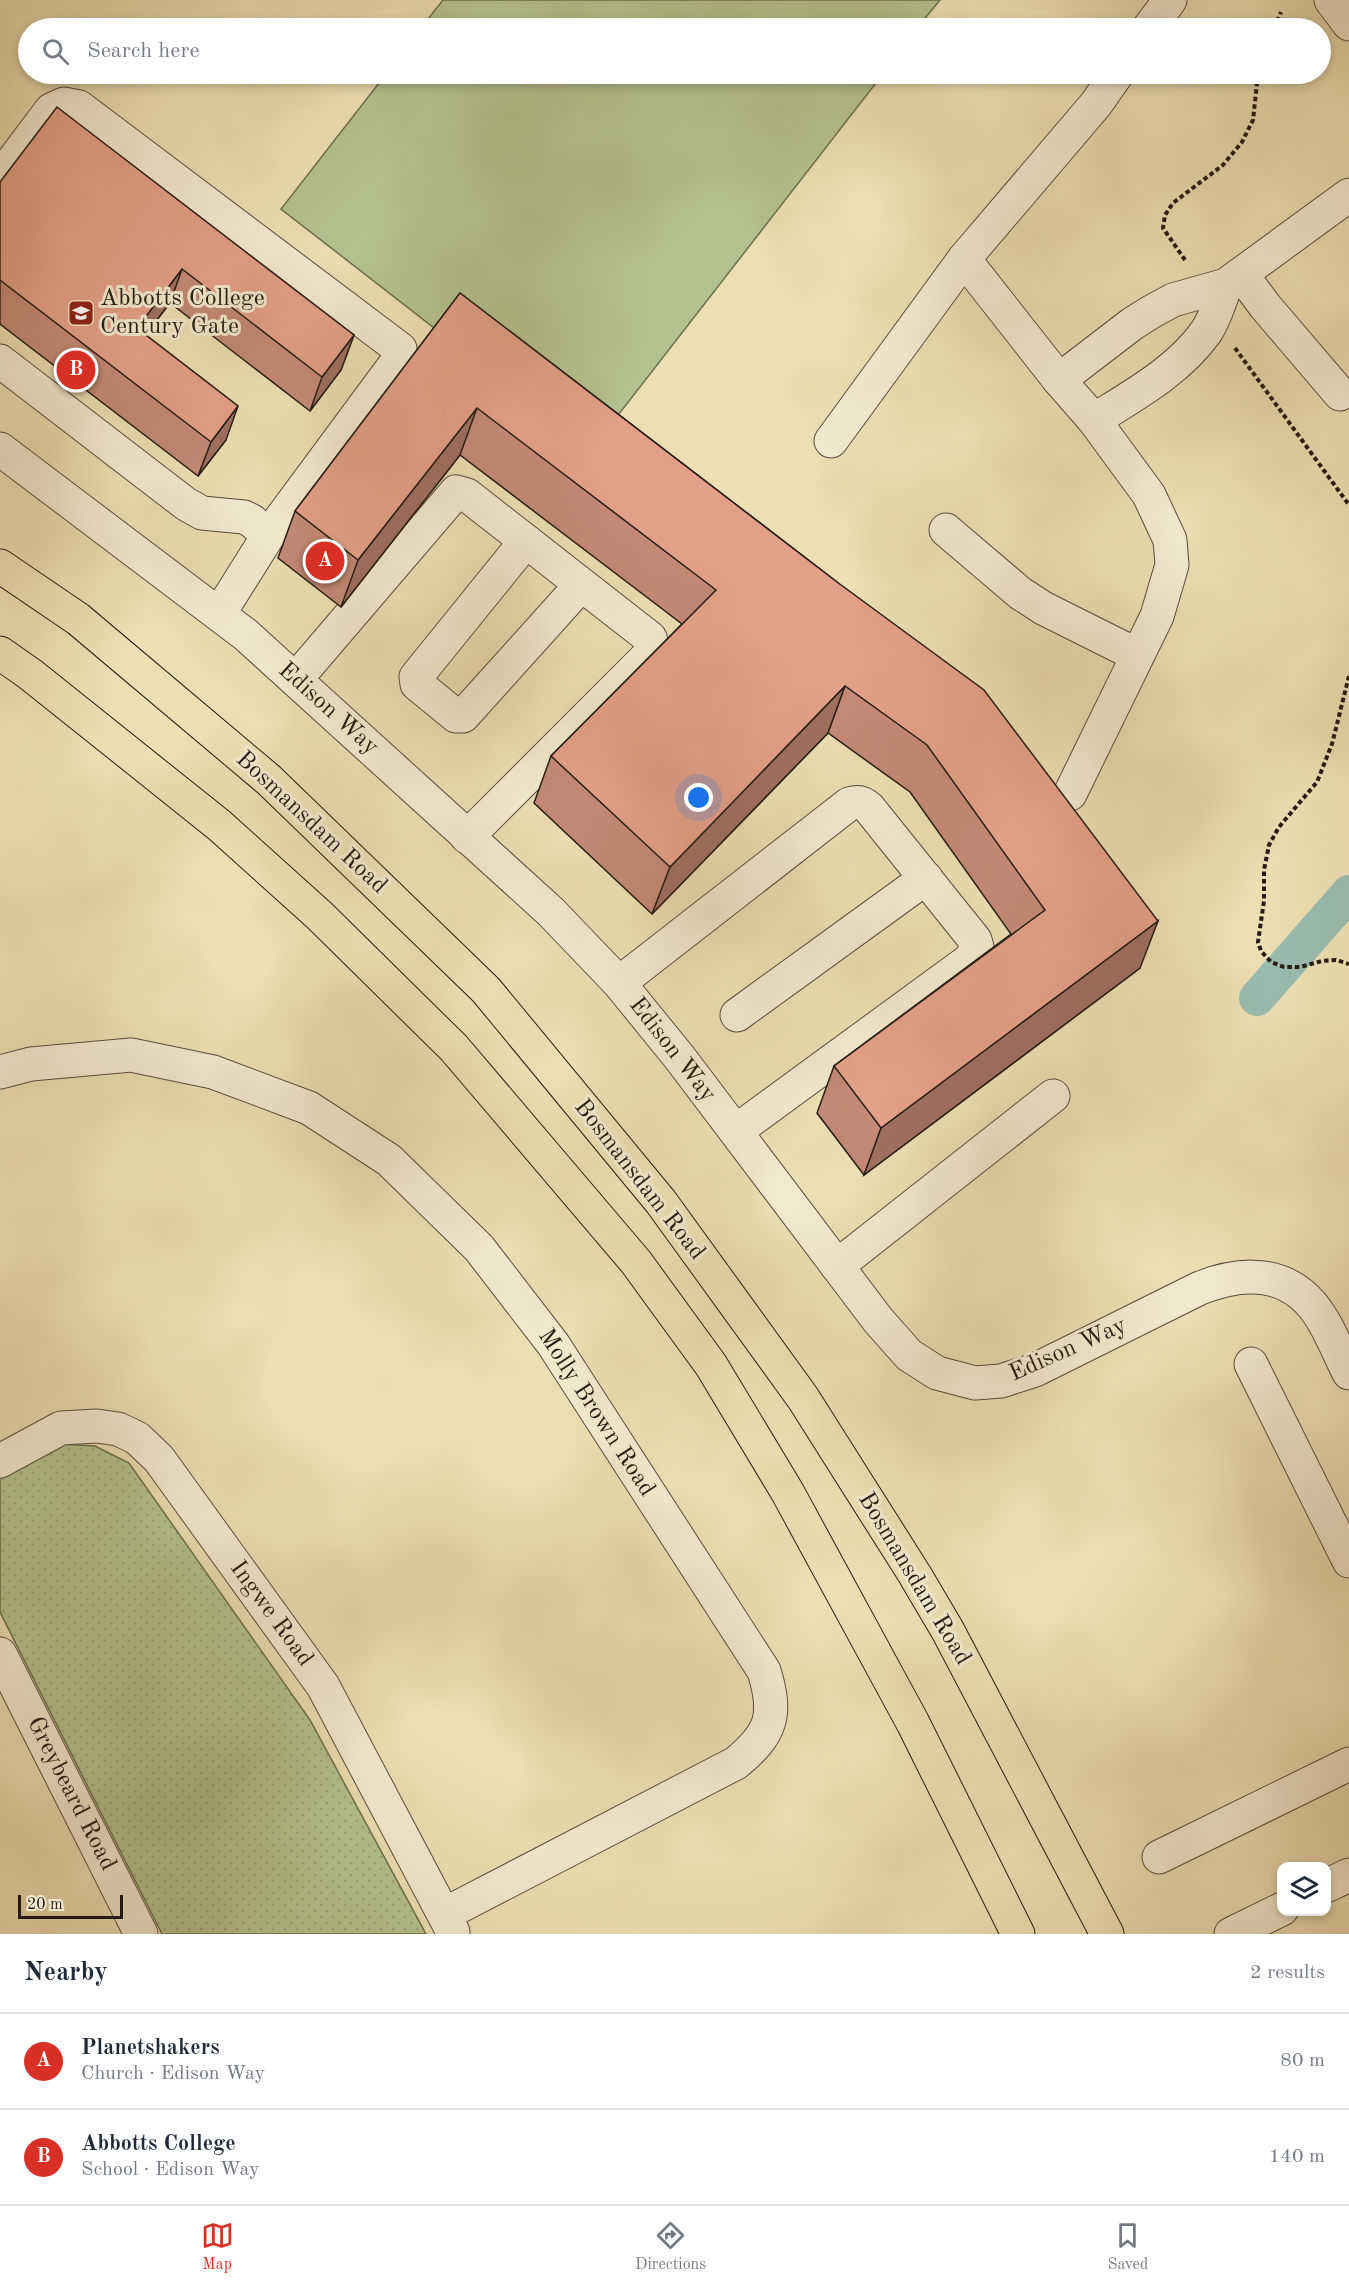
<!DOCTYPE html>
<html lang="en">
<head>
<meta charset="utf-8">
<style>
	:root { --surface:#fff; --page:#f2f2f3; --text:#1f2937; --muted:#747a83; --line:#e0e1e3; --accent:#d93025 }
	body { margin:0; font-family:"Old Standard TT",serif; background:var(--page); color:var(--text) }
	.controls { position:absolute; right:18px; bottom:18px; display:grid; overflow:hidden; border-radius:12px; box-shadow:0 3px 9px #0003 }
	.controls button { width:54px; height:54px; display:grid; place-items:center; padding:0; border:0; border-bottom:2px solid var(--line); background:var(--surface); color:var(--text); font:30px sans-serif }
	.scale { position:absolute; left:18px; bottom:15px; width:105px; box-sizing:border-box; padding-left:6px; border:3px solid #261b13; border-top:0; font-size:16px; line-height:21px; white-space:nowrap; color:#261b13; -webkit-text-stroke:4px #f3eace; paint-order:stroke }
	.you { position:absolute; left:699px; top:798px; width:21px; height:21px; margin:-15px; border:4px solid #fff; border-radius:50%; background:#1a73e8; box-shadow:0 0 0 9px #1a73e833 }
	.badge { display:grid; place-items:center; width:39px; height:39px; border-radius:50%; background:var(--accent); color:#fff; font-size:20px; font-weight:700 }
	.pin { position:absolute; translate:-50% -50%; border:3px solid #fff; box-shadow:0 2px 6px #0006 }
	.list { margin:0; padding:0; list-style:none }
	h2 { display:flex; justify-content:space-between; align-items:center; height:78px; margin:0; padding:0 24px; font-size:26px }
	h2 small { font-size:20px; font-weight:400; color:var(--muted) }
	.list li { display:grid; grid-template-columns:39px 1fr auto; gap:18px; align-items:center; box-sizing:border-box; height:96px; padding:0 24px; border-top:2px solid var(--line) }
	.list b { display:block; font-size:22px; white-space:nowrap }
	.list p { margin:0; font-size:20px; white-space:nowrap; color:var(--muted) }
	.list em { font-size:20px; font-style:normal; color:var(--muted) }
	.icon { flex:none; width:33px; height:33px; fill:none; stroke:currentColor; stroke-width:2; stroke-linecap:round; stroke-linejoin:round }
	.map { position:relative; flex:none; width:1349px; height:1934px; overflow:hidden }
	.search { position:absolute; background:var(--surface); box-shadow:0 3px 9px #0003; left:18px; right:18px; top:18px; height:66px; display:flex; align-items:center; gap:15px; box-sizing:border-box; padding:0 21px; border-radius:33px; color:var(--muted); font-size:22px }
	.sheet { height:270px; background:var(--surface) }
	nav { display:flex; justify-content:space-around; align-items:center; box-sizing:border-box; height:84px; border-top:2px solid var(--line); background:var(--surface); font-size:16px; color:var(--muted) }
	nav a { display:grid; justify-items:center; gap:3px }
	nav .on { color:var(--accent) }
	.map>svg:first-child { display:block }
</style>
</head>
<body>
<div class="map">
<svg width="1349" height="1934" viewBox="0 0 1349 1934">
	<defs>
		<pattern id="park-dots" width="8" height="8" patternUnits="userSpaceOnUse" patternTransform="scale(1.5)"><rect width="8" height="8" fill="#b4c28f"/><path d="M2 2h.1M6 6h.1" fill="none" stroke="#9ba67a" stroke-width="1.8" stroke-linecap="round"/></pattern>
	</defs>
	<rect width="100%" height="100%" fill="#ecdfb3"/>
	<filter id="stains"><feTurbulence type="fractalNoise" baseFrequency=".00333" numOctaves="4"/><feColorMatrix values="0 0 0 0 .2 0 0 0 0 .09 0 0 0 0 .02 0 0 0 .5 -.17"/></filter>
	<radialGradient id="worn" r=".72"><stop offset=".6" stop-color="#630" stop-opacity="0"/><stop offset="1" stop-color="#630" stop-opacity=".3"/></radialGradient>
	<!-- grass -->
	<g fill="#b4c28f" stroke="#6d6e51" stroke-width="1.5">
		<polygon points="443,0 940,0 917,28 421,28"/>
		<polygon points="386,74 883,74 591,450 281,209"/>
	</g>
	<!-- park -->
	<polygon fill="url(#park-dots)" stroke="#6d6e51" stroke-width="1.5" points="59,1444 95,1446 129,1463 310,1720 426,1934 162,1934 0,1612 0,1477"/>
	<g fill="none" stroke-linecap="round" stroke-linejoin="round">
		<!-- canal -->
		<polyline stroke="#99bcaf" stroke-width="36" points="1257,998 1349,893"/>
		<defs>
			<g id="minor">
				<polyline points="1331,0 1349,24"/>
				<polyline points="1149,28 1170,0"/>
				<polyline points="0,178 51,110 64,104 79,107 400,349 399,359 268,536 219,614"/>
				<polyline points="964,259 1059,380 1094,420 1149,495 1170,540 1172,565 1157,616 1070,794"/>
				<polyline points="1242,275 1265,306 1340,394"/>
				<polyline points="0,361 186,504 202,513 244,517 252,521 268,536"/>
				<polyline points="1059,380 1132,324 1151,312 1173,300 1226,285 1349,195"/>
				<path d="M1094 420C1134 395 1178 371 1206 332 1215 319 1220 300 1226 285"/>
				<polyline points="831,441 964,259 1096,104 1117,74"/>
				<path d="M0 449 246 635 551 912 619 983 680 1058 878 1320 909 1355 937 1373 975 1383 1001 1381 1035 1370 1200 1288C1233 1275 1272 1270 1301 1294 1324 1312 1336 1348 1349 1373"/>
				<polyline points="946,530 1020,593 1043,608 1137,655"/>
				<polyline points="526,541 416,677 417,684 456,716 463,716 581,585"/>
				<polyline points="296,679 456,492 467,495 650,638 653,647 649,655 467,837"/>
				<path d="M619 983 849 804C858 801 862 802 869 808L975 940 977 947 971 959 736 1131"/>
				<polyline points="737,1015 926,878"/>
				<path d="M0 1072 31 1064 131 1055 213 1072 309 1108 389 1160 479 1248 553 1344 764 1671C778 1716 771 1734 736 1763L445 1914"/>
				<polyline points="837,1266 1053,1096"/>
				<polyline points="1251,1364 1349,1561"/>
				<polyline points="0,1461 61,1428 97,1426 118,1429 137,1438 159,1459 323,1686 453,1932"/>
				<polyline points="0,1654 141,1934"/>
				<polyline points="1159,1857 1349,1764"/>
				<polyline points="1326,1886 1349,1875"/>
				<polyline points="1231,1934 1282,1909"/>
			</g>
			<g id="major">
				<polyline points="0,566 78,619 269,780 486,990 661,1202 803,1398 915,1575 948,1631 1107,1934"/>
				<polyline points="0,653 30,674 219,825 319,915 454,1048 636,1262 711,1365 788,1493 913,1723 1018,1934"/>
			</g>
		</defs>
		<!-- minor casing -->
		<use href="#minor" stroke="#584c3b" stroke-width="35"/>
		<!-- major casing -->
		<use href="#major" stroke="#261b13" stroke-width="35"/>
		<!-- path -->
		<g stroke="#261b13" stroke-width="4" stroke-dasharray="4.5 3" stroke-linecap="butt">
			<polyline points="1274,28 1281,12"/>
			<polyline points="1185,260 1163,228 1165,215 1173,203 1223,165 1242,142 1253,120 1258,74"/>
			<polyline points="1235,348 1349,505"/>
			<polyline points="1349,676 1332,744 1317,782 1279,827 1269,845 1264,870 1264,901 1258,942 1261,951 1271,962 1284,967 1300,967 1322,961 1336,960 1349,964"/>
		</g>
		<!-- minor -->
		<use href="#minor" stroke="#f3eace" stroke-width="33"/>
		<!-- major -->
		<use href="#major" stroke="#ecdfb3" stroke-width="33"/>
	</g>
	<!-- wall -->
	<g fill="#c38a75" stroke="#261b13" stroke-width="1.5">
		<polygon points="0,182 354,335 341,370 310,411 170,303 145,335 226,440 198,476 0,324"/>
		<polygon points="460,293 837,582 1140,968 864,1175 817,1113 834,1066 1011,934 910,792 828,733 652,914 534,803 551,756 682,624 460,455 341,607 278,558 295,511"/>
	</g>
	<!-- shaded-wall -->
	<g fill="#9f705f" stroke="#261b13" stroke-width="1.5">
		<polygon points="182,269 170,303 124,362 137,328"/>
		<polygon points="354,335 341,370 310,411 322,377"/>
		<polygon points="238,406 226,440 198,476 211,442"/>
		<polygon points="477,408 460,455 341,607 358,560"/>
		<polygon points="845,686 828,733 652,914 670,867"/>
		<polygon points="1158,921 1140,968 864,1175 881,1128"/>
	</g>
	<!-- building -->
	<g fill="#e3a088" stroke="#261b13" stroke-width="1.5">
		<polygon points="57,107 354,335 322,377 182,269 137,328 238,406 211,442 0,280 0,182"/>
		<polygon points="460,293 837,582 984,690 1158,921 881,1128 834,1066 1045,910 927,745 845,686 670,867 551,756 716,590 477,408 358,560 295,511"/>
	</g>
	<!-- icons -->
	<defs>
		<symbol id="school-square" viewBox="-11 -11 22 22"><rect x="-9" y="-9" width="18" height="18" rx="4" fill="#8f2418" stroke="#f3eace"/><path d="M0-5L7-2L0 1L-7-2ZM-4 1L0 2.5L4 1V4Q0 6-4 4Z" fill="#fff"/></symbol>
	</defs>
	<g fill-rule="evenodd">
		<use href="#school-square" x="66" y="298" width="30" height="30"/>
	</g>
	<g text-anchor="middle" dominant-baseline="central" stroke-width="6" stroke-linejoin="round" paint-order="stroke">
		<!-- poi labels -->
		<g font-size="24" fill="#261b13" stroke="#f3eace" text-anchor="start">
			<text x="100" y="299">Abbotts College<tspan x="100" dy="28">Century Gate</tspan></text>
		</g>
		<!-- street labels -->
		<g font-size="24" fill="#261b13" stroke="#f3eace">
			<text transform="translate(328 709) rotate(42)">Edison Way</text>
			<text transform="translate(311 823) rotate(43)">Bosmansdam Road</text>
			<text transform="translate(672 1050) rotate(52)">Edison Way</text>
			<text transform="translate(639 1180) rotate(52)">Bosmansdam Road</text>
			<text transform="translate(1068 1350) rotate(-24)">Edison Way</text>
			<text transform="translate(596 1413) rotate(57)">Molly Brown Road</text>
			<text transform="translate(914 1579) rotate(59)">Bosmansdam Road</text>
			<text transform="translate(271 1614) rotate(54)">Ingwe Road</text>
			<text transform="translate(71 1794) rotate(63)">Greybeard Road</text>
		</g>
	</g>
	<rect width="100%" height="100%" filter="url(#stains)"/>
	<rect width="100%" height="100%" fill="url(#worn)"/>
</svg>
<div class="controls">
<button><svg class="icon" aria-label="layers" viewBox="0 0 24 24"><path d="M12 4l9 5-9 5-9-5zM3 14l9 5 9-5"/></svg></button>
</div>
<div class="scale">20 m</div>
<div class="you"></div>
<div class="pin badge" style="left:325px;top:561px">A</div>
<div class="pin badge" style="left:76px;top:370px">B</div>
<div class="search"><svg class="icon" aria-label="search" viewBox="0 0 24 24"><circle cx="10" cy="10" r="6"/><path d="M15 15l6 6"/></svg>Search here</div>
</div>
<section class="sheet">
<h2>Nearby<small>2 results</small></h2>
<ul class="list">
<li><span class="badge">A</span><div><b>Planetshakers</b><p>Church · Edison Way</p></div><em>80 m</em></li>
<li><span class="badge">B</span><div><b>Abbotts College</b><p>School · Edison Way</p></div><em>140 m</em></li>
</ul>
</section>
<nav>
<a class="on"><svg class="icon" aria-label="map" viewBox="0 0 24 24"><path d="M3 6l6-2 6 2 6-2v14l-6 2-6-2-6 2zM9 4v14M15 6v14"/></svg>Map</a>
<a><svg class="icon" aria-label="directions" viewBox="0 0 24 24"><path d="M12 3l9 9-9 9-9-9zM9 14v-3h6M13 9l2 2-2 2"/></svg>Directions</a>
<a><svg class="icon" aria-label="saved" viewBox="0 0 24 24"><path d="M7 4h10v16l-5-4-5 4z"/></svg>Saved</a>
</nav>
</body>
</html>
